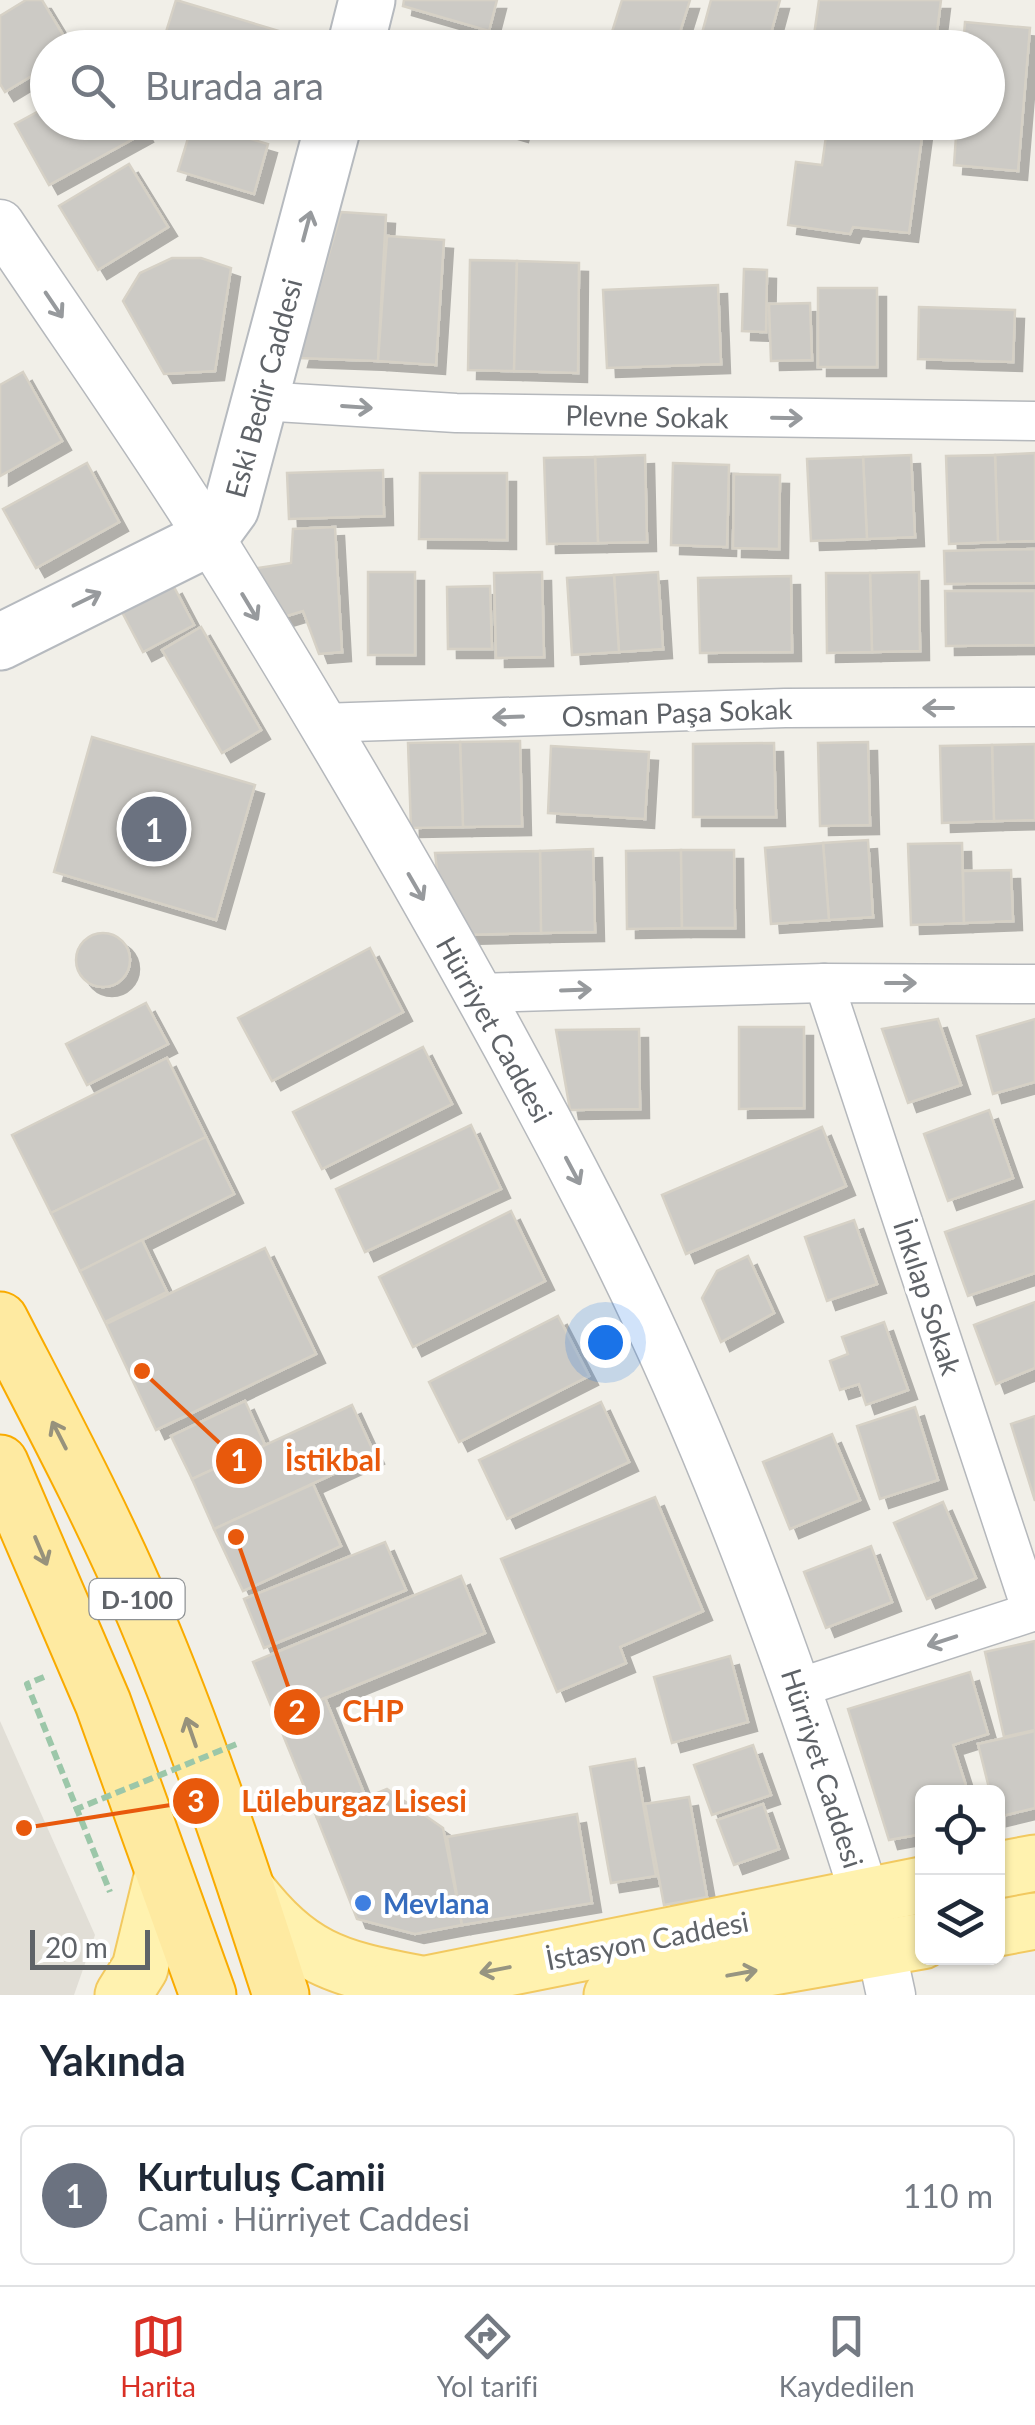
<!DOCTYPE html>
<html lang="tr">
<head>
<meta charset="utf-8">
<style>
	:root { --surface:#fff; --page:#f6f6f7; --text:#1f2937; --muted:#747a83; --line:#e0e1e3; --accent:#d93025 }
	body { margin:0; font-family:Lato,sans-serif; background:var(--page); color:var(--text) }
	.controls { position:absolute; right:30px; bottom:30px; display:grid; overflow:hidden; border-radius:15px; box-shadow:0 2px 8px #0004 }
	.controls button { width:90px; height:90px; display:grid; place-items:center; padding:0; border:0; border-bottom:2px solid var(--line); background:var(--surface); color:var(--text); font:50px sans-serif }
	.scale { position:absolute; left:30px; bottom:25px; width:120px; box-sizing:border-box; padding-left:10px; border:5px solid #5f6368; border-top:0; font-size:28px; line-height:35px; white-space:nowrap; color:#5f6368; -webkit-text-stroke:8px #fff; paint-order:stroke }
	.you { position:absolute; left:605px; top:1342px; width:35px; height:35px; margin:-25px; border:8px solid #fff; border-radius:50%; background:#1a73e8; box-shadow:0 0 0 15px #1a73e833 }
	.badge { display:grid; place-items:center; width:65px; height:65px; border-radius:50%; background:var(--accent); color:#fff; font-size:32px; font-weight:700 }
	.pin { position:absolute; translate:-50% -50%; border:5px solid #fff; box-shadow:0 2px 10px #0006 }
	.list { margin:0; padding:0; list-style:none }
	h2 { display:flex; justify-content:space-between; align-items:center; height:130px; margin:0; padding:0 40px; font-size:42px }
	h2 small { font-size:32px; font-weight:400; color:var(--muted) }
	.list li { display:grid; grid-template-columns:65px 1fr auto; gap:30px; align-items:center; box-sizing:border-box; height:140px; margin:0 20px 20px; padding:0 20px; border:2px solid var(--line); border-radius:15px }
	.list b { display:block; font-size:38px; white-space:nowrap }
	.list p { margin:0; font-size:32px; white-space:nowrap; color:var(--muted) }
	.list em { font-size:32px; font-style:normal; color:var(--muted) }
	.icon { flex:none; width:55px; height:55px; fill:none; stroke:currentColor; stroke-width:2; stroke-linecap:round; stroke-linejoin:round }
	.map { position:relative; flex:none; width:1035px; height:1995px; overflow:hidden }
	.search { position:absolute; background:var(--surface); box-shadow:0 2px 8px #0004; left:30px; right:30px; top:30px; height:110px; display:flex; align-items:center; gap:25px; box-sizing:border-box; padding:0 35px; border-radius:55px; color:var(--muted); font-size:38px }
	.sheet { height:290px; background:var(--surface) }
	nav { display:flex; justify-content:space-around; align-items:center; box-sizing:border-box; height:140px; border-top:2px solid var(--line); background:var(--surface); font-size:28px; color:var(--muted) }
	nav a { display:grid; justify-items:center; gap:5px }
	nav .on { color:var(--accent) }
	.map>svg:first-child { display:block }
</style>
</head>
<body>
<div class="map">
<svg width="1035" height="1995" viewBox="0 0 1035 1995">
	<defs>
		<filter id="shadow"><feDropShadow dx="9" dy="9" stdDeviation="0" flood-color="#0004"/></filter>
	</defs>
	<rect width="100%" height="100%" fill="#f1efe8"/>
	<!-- education -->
	<polygon fill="#e1ded6" points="0,1721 95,1935 74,1995 0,1995"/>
	<!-- building -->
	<g fill="#cccac5" stroke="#d6d1c6" stroke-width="2.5" filter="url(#shadow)">
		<polygon points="26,0 42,0 71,48 48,48 48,66 5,92 0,84 0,16"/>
		<polygon points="176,0 299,37 295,48 161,48"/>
		<polygon points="404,0 497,0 489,31 403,6"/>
		<polygon points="622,0 690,0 675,48 607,48"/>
		<polygon points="711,0 780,0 767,48 698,48"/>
		<polygon points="819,0 941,0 935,48 838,48 813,42"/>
		<polygon points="965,22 1030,28 1018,171 954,165 957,122 988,122 988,48 963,48"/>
		<polygon points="394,33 444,48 390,48"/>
		<polygon points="48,106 48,122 138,122 144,133 49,185 15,124"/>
		<polygon points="193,122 268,144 254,194 178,171"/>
		<polygon points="482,122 522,122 519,133"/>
		<polygon points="828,122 924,122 909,233 853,227 850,234 788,225 796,162 822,165"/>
		<polygon points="129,164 168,227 98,270 59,206"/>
		<polygon points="341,212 386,215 378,361 299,358"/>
		<polygon points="387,236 444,240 436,365 378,361"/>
		<polygon points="172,258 201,258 231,268 215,371 164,374 123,301 140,273"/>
		<polygon points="470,260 517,261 514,371 468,370"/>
		<polygon points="517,261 579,263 578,373 514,371"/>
		<polygon points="744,269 767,270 766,332 742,331"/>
		<polygon points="718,285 721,364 607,368 603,290"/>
		<rect x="818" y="288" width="59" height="79"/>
		<polygon points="810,303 812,360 771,361 769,304"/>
		<polygon points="919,307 1015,310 1013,362 918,359"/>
		<polygon points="23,372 62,441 0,476 0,385"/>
		<polygon points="1035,453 1035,541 998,542 995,455"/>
		<polygon points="645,455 647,542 598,543 595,457"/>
		<polygon points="911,455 915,537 867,539 863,457"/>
		<polygon points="995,455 998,542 949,544 946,456"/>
		<polygon points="595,457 598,543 547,544 544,458"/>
		<polygon points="863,457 867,539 811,541 807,459"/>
		<polygon points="87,463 119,522 36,568 3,509"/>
		<polygon points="673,463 729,465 727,547 671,545"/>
		<polygon points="383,470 384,516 289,519 287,473"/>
		<polygon points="420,473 507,473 507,540 419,539"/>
		<polygon points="734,474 780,475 779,549 733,548"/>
		<polygon points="335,527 342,652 319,654 303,611 280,618 268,604 258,568 291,563 293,529"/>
		<polygon points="1035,549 1035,583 945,584 944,551"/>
		<rect x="368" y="572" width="47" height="83"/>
		<polygon points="542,572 544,657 496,658 494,573"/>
		<polygon points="658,572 663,649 619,652 614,575"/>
		<polygon points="919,572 920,651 872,652 870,573"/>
		<polygon points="826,573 870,573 872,652 827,653"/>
		<polygon points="614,575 619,652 572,655 567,578"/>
		<polygon points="791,576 792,652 700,653 698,578"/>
		<polygon points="173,585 194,625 143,652 122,612"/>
		<polygon points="490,586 492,649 448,649 447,587"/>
		<polygon points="945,591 1035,591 1035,645 946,646"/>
		<polygon points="201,627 261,730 222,753 162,650"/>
		<polygon points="92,737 255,785 216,920 54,872"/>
		<polygon points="520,741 522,826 463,827 460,742"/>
		<polygon points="460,742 463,827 411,828 408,743"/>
		<polygon points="868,742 870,825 820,826 818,743"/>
		<polygon points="774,743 776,817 693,817 693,744"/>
		<polygon points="1035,744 1035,820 994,821 992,745"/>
		<polygon points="992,745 994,821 942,823 940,746"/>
		<polygon points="551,746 649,752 645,819 548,813"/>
		<polygon points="868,840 873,917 829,920 823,843"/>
		<polygon points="823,843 829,920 771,924 765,848"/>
		<polygon points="962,843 964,923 911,925 908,844"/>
		<polygon points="593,849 595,932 541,933 540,851"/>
		<polygon points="681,850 682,928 627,929 626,851"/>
		<polygon points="681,850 734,850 735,928 682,928"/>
		<polygon points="540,851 541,933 461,935 439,887 435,853"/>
		<polygon points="1011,870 1013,921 964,923 963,871"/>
		<circle cx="103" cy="960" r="27"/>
		<polygon points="370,948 403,1012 272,1081 238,1018"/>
		<polygon points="146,1003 168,1044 87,1085 66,1044"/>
		<polygon points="938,1019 961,1085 908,1103 882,1029"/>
		<polygon points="1035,1019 1035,1082 993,1094 977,1036"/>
		<polygon points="739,1027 804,1027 804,1108 739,1109"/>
		<polygon points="639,1029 640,1109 570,1110 556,1030"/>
		<polygon points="423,1047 452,1104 322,1169 293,1112"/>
		<polygon points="167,1058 206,1137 51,1213 12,1135"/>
		<polygon points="989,1110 1013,1178 948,1201 924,1134"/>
		<polygon points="471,1125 501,1189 365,1252 336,1189"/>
		<polygon points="822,1127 846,1186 686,1254 662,1195"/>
		<polygon points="206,1137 234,1194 80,1271 51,1213"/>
		<polygon points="1035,1201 1035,1273 968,1296 945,1232"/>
		<polygon points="511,1211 545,1281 413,1347 379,1277"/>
		<polygon points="854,1220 877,1284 827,1301 805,1237"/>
		<polygon points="142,1240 167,1292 105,1322 80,1271"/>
		<polygon points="265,1248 316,1354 156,1430 106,1324"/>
		<polygon points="748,1256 774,1313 721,1342 702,1298 717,1271"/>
		<polygon points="1035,1302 1035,1368 996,1384 974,1325"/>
		<polygon points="558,1316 589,1376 459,1442 429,1382"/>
		<polygon points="884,1322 908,1390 866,1405 859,1384 840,1390 830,1361 848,1354 842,1337"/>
		<polygon points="245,1401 265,1445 192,1479 171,1436"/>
		<polygon points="601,1402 629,1462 507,1519 479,1460"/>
		<polygon points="352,1405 375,1455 214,1529 192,1479"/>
		<polygon points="915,1407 938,1480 880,1499 857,1426"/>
		<polygon points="1035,1416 1035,1501 1011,1424"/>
		<polygon points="832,1434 860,1500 790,1529 763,1462"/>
		<polygon points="313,1484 341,1546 243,1591 214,1529"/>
		<polygon points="655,1497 703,1611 620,1647 626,1663 557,1692 501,1559"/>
		<polygon points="943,1502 976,1578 927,1599 894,1523"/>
		<polygon points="385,1542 406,1590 264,1648 244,1599"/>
		<polygon points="871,1546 892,1602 826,1628 804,1572"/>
		<polygon points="461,1576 485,1633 276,1718 253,1662"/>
		<polygon points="1035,1641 1035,1730 1004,1737 985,1652"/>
		<polygon points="730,1656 748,1722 672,1743 654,1677"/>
		<polygon points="970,1672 988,1734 953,1745 968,1792 922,1792 922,1834 889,1840 848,1709"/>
		<polygon points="325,1698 366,1798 317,1818 276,1718"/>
		<polygon points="1035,1731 1035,1808 998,1817 998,1792 990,1792 978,1744"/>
		<polygon points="753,1745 771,1795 712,1815 694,1765"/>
		<polygon points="635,1759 656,1876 611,1883 590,1767"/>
		<polygon points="387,1789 443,1828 462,1925 415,1934 357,1919 317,1818"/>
		<polygon points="689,1797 707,1897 664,1905 645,1804"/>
		<polygon points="763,1804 779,1849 734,1865 717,1820"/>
		<polygon points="577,1814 592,1903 462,1925 447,1837"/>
	</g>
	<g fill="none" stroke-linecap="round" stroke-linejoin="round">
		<defs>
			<g id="minor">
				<polyline points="260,401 456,413 1035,421"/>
				<polyline points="320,723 785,708 1035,707"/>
				<polyline points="824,983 1032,1612"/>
				<polyline points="478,993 824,983 1035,984"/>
				<polyline points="798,1688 1035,1611"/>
			</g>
			<g id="tertiary">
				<path d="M0 224C70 329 144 433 211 540 348 760 479 986 597 1216 708 1433 792 1664 865 1896"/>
				<polyline points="881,1949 891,1995"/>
			</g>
			<g id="secondary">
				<polyline points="355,48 367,0"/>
				<polyline points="0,642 209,538 231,508 334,122"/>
			</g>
			<g id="primary">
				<polyline points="998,1870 1035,1863"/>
				<path d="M247 1890C299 1957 334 1968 416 1983"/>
				<polyline points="998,1928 1035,1921"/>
				<polyline points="123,1995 140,1968 163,1873"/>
				<polyline points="372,1995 922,1885"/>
				<polyline points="612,1995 922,1941"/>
			</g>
			<g id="trunk">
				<path d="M0 1320C50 1417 102 1514 145 1615 197 1738 240 1867 281 1995"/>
				<polyline points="0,1463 103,1703 208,1995"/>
			</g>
		</defs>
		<!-- minor casing -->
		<use href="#minor" stroke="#b5b8bc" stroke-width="41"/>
		<!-- tertiary casing -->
		<use href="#tertiary" stroke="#b5b8bc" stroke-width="51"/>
		<!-- secondary casing -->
		<use href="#secondary" stroke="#b6babf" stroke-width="59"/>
		<!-- primary casing -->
		<use href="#primary" stroke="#f2c960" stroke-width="59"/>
		<!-- trunk casing -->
		<use href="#trunk" stroke="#f9ab00" stroke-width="59"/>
		<!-- path -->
		<polyline stroke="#9cc7a9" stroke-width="6" stroke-dasharray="10 5" stroke-linecap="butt" points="44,1677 27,1684 110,1892"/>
		<!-- minor -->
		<use href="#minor" stroke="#fff" stroke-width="38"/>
		<!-- tertiary -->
		<use href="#tertiary" stroke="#fff" stroke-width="48"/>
		<!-- secondary -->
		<use href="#secondary" stroke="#fff" stroke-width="55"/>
		<!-- primary -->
		<use href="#primary" stroke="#fff2af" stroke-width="55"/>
		<!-- trunk -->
		<use href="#trunk" stroke="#feeaa1" stroke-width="55"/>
		<!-- path-bridge -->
		<polyline stroke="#9cc7a9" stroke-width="6" stroke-dasharray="10 5" stroke-linecap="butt" points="74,1810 239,1743"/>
	</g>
	<!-- one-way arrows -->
	<defs><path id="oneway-shaft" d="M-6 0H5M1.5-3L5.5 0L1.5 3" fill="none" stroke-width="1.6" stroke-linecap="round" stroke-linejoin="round" transform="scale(2.5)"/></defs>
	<g stroke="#979a9d">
		<use href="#oneway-shaft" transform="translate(307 226) rotate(-75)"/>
		<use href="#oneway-shaft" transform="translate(54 305) rotate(56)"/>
		<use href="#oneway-shaft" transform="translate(357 407) rotate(4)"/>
		<use href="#oneway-shaft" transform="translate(787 418) rotate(1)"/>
		<use href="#oneway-shaft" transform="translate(87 599) rotate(-26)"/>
		<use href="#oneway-shaft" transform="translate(250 607) rotate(59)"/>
		<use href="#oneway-shaft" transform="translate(938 708) rotate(180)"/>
		<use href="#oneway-shaft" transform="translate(508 717) rotate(178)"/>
		<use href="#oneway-shaft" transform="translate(416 887) rotate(60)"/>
		<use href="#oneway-shaft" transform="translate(901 983)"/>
		<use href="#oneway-shaft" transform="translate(576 990) rotate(-2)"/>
		<use href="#oneway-shaft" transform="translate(573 1171) rotate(62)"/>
		<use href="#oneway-shaft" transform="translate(942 1641) rotate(162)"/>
	</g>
	<g stroke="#97927c">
		<use href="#oneway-shaft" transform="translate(59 1435) rotate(-117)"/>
		<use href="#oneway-shaft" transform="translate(41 1551) rotate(67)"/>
		<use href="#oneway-shaft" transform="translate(191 1732) rotate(-109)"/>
	</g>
	<g stroke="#979581">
		<use href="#oneway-shaft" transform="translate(495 1970) rotate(169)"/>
		<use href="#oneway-shaft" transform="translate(742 1973) rotate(-10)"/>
	</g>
	<!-- markers -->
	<circle fill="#3f7fe0" stroke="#fff" stroke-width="4" cx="363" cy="1903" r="10"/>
	<g text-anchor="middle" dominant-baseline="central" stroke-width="8" stroke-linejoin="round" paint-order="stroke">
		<!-- shield labels -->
		<rect fill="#fff" stroke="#8f9295" stroke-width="2.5" x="89.5" y="1579" width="95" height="40" rx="8"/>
		<g font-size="25" font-weight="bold" fill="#5f6368">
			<text x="137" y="1599">D-100</text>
		</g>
		<!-- street labels -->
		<g font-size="28" fill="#5f6368" stroke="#fff">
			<text transform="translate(263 388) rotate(-75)">Eski Bedir Caddesi</text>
			<text transform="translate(647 416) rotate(1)">Plevne Sokak</text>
			<text transform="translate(677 712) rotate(-2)">Osman Paşa Sokak</text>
			<text transform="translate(495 1029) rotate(61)">Hürriyet Caddesi</text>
			<text transform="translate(928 1297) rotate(72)">İnkılap Sokak</text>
			<text transform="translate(823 1768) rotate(72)">Hürriyet Caddesi</text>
			<text transform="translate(647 1940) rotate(-11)">İstasyon Caddesi</text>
		</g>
		<!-- shop labels -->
		<g font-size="28" font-weight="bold" fill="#366cbe" stroke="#fff" text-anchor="start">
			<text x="383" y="1903">Mevlana</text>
		</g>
	</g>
	<!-- callouts -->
	<path fill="none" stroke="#e8590c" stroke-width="4" d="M142 1371L239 1461M236 1537L297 1712M24 1828L196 1801"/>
	<g fill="#e8590c" stroke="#fff" stroke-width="4">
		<circle cx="142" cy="1371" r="10"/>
		<circle cx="236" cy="1537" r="10"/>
		<circle cx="24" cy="1828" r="10"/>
		<circle cx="239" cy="1461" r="25"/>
		<circle cx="297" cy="1712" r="25"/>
		<circle cx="196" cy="1801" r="25"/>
	</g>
	<g font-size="30" text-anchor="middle" font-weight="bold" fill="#fff">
		<text x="239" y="1471">1</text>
		<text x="297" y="1722">2</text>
		<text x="196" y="1812">3</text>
	</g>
	<g font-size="30" text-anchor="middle" font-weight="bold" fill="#e8590c" stroke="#fff" stroke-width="8" stroke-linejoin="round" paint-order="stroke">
		<text x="333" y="1471">İstikbal</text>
		<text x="373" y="1722">CHP</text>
		<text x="354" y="1812">Lüleburgaz Lisesi</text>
	</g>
</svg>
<div class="controls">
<button><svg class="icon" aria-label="locate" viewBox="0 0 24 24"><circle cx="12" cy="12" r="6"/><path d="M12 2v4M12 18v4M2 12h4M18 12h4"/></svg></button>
<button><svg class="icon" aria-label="layers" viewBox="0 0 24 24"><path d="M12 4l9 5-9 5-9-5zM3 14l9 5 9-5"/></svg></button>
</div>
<div class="scale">20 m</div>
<div class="you"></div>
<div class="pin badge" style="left:154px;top:829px;background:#6b7280">1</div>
<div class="search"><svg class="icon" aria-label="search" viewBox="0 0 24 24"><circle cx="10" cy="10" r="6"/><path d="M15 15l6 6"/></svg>Burada ara</div>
</div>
<section class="sheet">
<h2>Yakında<small></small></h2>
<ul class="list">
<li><span class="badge" style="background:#6b7280">1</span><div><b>Kurtuluş Camii</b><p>Cami · Hürriyet Caddesi</p></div><em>110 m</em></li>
</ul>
</section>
<nav>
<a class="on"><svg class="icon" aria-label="map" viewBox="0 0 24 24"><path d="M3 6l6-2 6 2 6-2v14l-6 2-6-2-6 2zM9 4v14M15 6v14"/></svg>Harita</a>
<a><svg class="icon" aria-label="directions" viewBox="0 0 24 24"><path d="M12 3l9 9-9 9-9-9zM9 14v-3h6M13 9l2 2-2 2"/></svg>Yol tarifi</a>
<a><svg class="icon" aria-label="saved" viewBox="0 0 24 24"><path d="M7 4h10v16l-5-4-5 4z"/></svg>Kaydedilen</a>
</nav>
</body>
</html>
